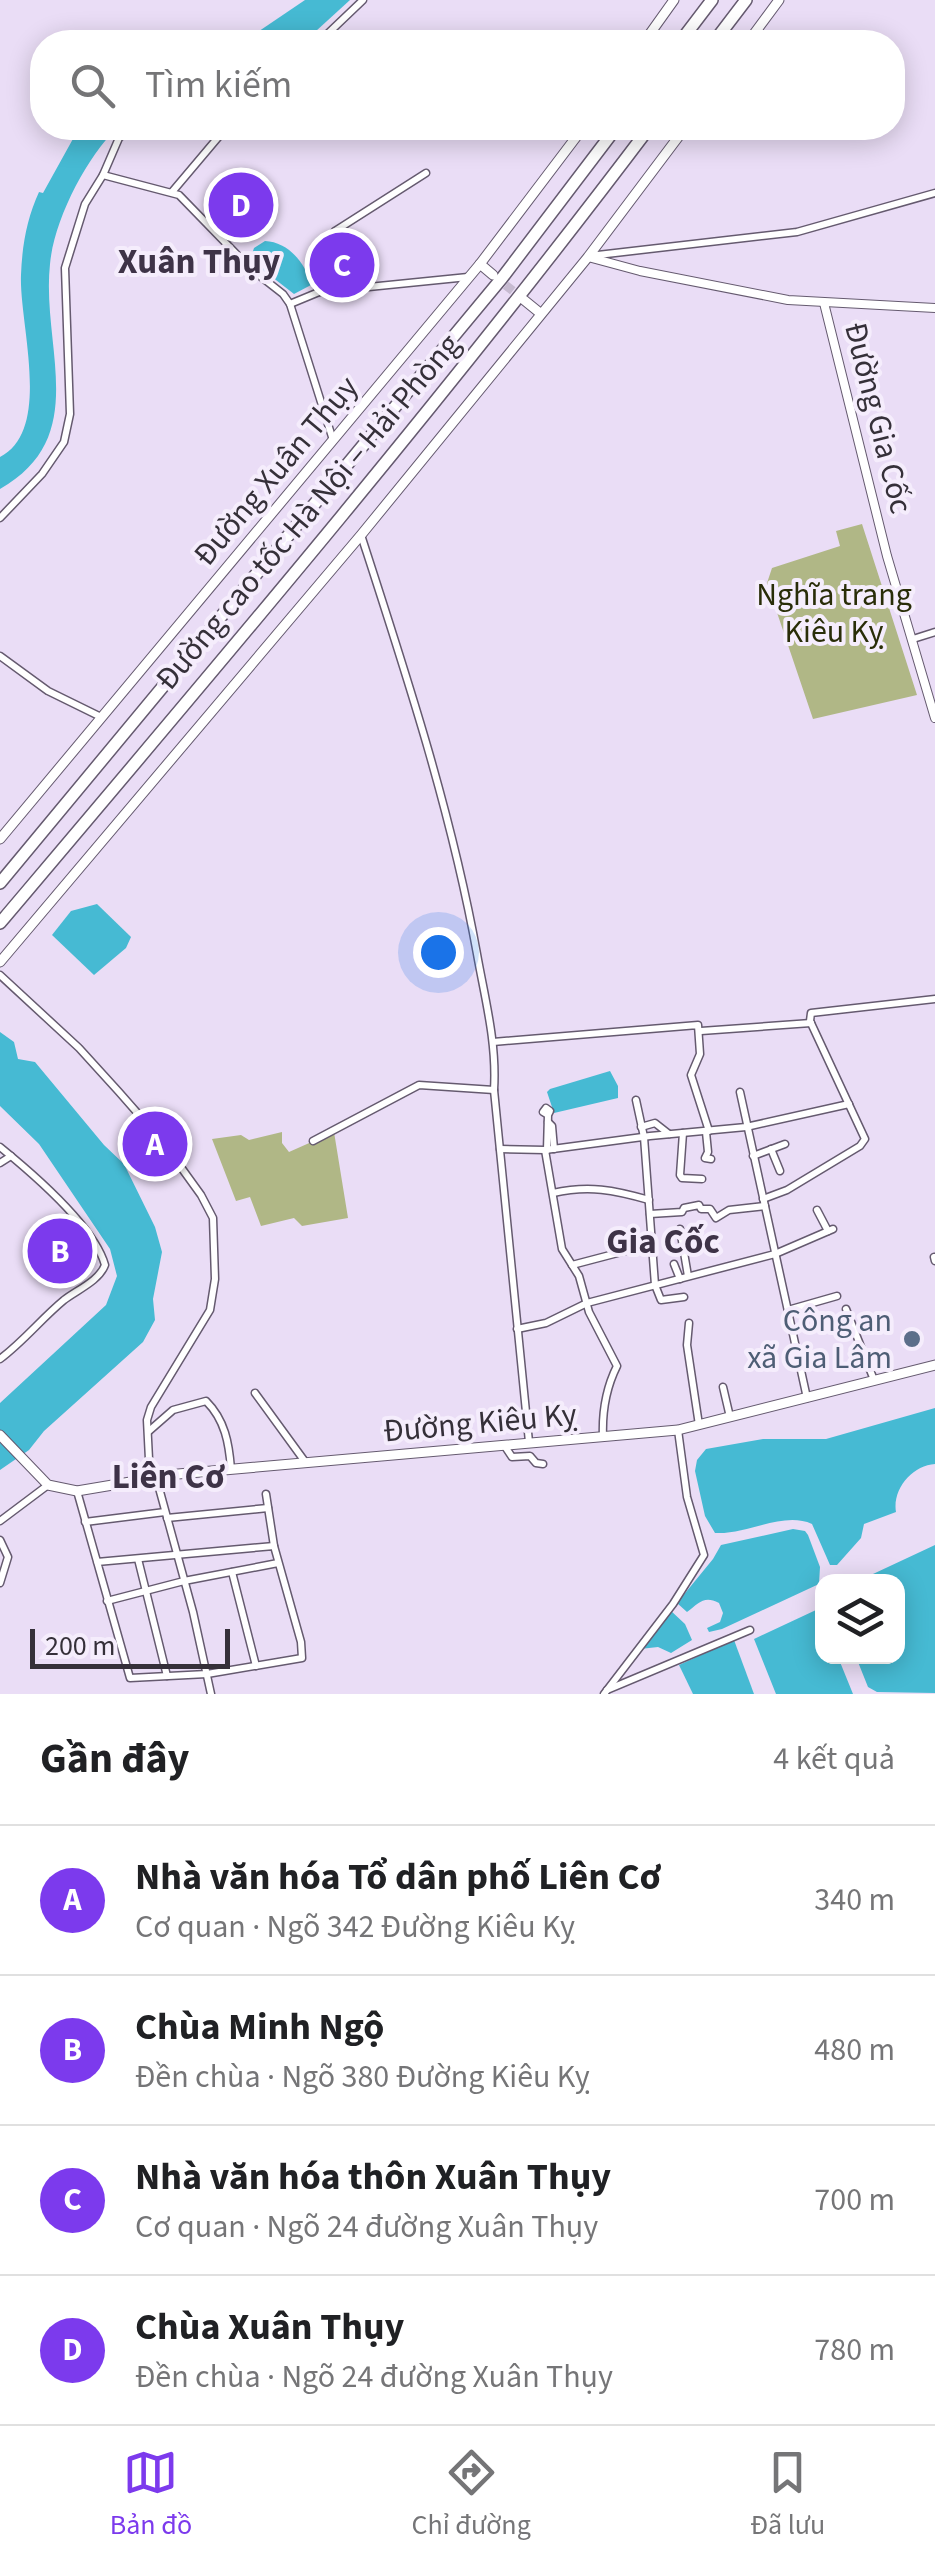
<!DOCTYPE html>
<html lang="vi">
<head>
<meta charset="utf-8">
<style>
	:root { --surface:#fff; --page:#f6f6f6; --text:#202124; --muted:#757577; --line:#e0e0e0; --accent:#7c3aed }
	body { margin:0; font-family:"Source Sans 3",sans-serif; background:var(--page); color:var(--text) }
	.controls { position:absolute; right:30px; bottom:30px; display:grid; overflow:hidden; border-radius:20px; box-shadow:0 5px 25px #0003 }
	.controls button { width:90px; height:90px; display:grid; place-items:center; padding:0; border:0; border-bottom:2px solid var(--line); background:var(--surface); color:var(--text); font:50px sans-serif }
	.scale { position:absolute; left:30px; bottom:25px; width:200px; box-sizing:border-box; padding-left:10px; border:5px solid #353039; border-top:0; font-size:28px; line-height:35px; white-space:nowrap; color:#353039; -webkit-text-stroke:8px #f5edfc; paint-order:stroke }
	.you { position:absolute; left:438px; top:952px; width:35px; height:35px; margin:-25px; border:8px solid #fff; border-radius:50%; background:#1a73e8; box-shadow:0 0 0 15px #1a73e833 }
	.badge { display:grid; place-items:center; width:65px; height:65px; border-radius:50%; background:var(--accent); color:#fff; font-size:32px; font-weight:700 }
	.pin { position:absolute; translate:-50% -50%; border:5px solid #fff; box-shadow:0 2px 10px #0006 }
	.list { margin:0; padding:0; list-style:none }
	h2 { display:flex; justify-content:space-between; align-items:center; height:130px; margin:0; padding:0 40px; font-size:42px }
	h2 small { font-size:32px; font-weight:400; color:var(--muted) }
	.list li { display:grid; grid-template-columns:65px 1fr auto; gap:30px; align-items:center; box-sizing:border-box; height:150px; padding:0 40px; border-top:2px solid var(--line) }
	.list b { display:block; font-size:38px; white-space:nowrap }
	.list p { margin:0; font-size:32px; white-space:nowrap; color:var(--muted) }
	.list em { font-size:32px; font-style:normal; color:var(--muted) }
	.icon { flex:none; width:55px; height:55px; fill:none; stroke:currentColor; stroke-width:2; stroke-linecap:round; stroke-linejoin:round }
	.map { position:relative; flex:none; width:935px; height:1694px; overflow:hidden }
	.search { position:absolute; background:var(--surface); box-shadow:0 5px 25px #0003; left:30px; right:30px; top:30px; height:110px; display:flex; align-items:center; gap:25px; box-sizing:border-box; padding:0 35px; border-radius:40px; color:var(--muted); font-size:38px }
	.sheet { height:730px; background:var(--surface) }
	nav { display:flex; justify-content:space-around; align-items:center; box-sizing:border-box; height:140px; border-top:2px solid var(--line); background:var(--surface); font-size:28px; color:var(--muted) }
	nav a { display:grid; justify-items:center; gap:5px }
	nav .on { color:var(--accent) }
	.map>svg:first-child { display:block }
</style>
</head>
<body>
<div class="map">
<svg width="935" height="1694" viewBox="0 0 935 1694">
	<rect width="100%" height="100%" fill="#eaddf6"/>
	<!-- green -->
	<g fill="#b0b786">
		<polygon points="862,524 917,695 813,719 767,583 772,568 840,546 836,531"/>
		<polygon points="282,1132 282,1143 289,1152 334,1132 348,1218 302,1226 294,1218 261,1226 250,1197 236,1201 212,1139 241,1135 249,1140"/>
	</g>
	<!-- water -->
	<g fill="#46bad3">
		<polygon points="305,0 350,0 304,42 243,42"/>
		<path d="M79 128H117C86 158 54 220 50 264 41 347 92 437 0 489V457C53 430 19 324 21 275 22 246 27 218 39 192L43 193Z"/>
		<path d="M265 241C288 242 306 263 311 285L294 294 250 260 254 248Z"/>
		<polygon points="97,904 131,937 126,948 94,975 52,935 71,911"/>
		<polygon points="0,1032 14,1042 18,1059 35,1062 104,1145 124,1164 155,1227 162,1252 153,1299 155,1320 143,1342 44,1431 29,1450 0,1470 0,1403 106,1305 117,1276 110,1249 39,1144 0,1106"/>
		<polygon points="610,1071 618,1086 618,1098 554,1113 547,1092 550,1089"/>
		<path d="M935 1408V1464C913 1465 892 1489 896 1512L864 1524 861 1538 837 1565H830L812 1524C783 1511 746 1535 715 1533L705 1516 695 1471 697 1460 706 1449 763 1439H826Z"/>
		<path d="M793 1529 805 1531 808 1535 820 1567 819 1584 722 1629 709 1632 707 1628 720 1622 723 1613 719 1603C704 1595 699 1603 687 1612L677 1603 713 1559 721 1545Z"/>
		<polygon points="935,1545 935,1693 877,1692 868,1687 856,1657 898,1656 898,1581 858,1581"/>
		<polygon points="670,1610 685,1624 692,1640 671,1653 658,1647 640,1649"/>
		<polygon points="816,1610 822,1623 822,1656 838,1657 853,1694 776,1694 754,1639"/>
		<polygon points="734,1640 754,1694 693,1694 679,1665"/>
	</g>
	<g fill="none" stroke-linecap="round" stroke-linejoin="round">
		<!-- secondary-tunnel -->
		<polyline stroke="#c6bad0" stroke-width="9" stroke-dasharray="9 4.5" stroke-linecap="butt" points="495,277 522,298"/>
		<defs>
			<g id="minor">
				<polyline points="319,42 363,0"/>
				<polyline points="103,175 179,195 250,268 283,294 290,304 319,292 468,277"/>
				<polyline points="172,192 226,128"/>
				<polyline points="589,256 797,232 935,193"/>
				<polyline points="319,292 310,267 335,231 426,173"/>
				<polyline points="290,304 333,440"/>
				<polyline points="0,518 42,474 64,442 70,414 65,268 85,204 103,175 119,138 132,128"/>
				<path d="M361 535C406 674 451 810 477 954 485 999 497 1043 494 1090L529 1442"/>
				<polyline points="913,639 935,632"/>
				<polyline points="0,656 48,691 101,717"/>
				<polyline points="0,975 79,1048 119,1092 162,1141 201,1195 213,1218 215,1279 210,1310 151,1407 147,1420 150,1479"/>
				<polyline points="701,1031 811,1023"/>
				<polyline points="493,1042 698,1025 700,1054 691,1075 709,1131"/>
				<polyline points="740,1092 807,1398"/>
				<polyline points="636,1100 644,1137 655,1285 661,1300 684,1297"/>
				<polyline points="548,1122 552,1126 554,1149"/>
				<polyline points="641,1127 655,1123 669,1134"/>
				<polyline points="706,1132 708,1152 705,1158 711,1159"/>
				<polyline points="683,1133 680,1175 682,1178 702,1179"/>
				<polyline points="313,1141 419,1085 494,1090"/>
				<path d="M0 1147C32 1173 94 1226 105 1265 99 1281 77 1290 64 1300 41 1319 24 1341 0 1359"/>
				<polyline points="500,1149 545,1150 650,1136 746,1127 849,1104"/>
				<polyline points="771,1149 780,1171"/>
				<path d="M545 1150 562 1249 579 1276 589 1312 617 1366C606 1388 602 1412 603 1437"/>
				<polyline points="547,1150 548,1115 543,1112 546,1108 550,1111 548,1115"/>
				<polyline points="753,1156 785,1144"/>
				<polyline points="0,1163 11,1156"/>
				<path d="M553 1193C589 1185 614 1190 649 1200"/>
				<polyline points="763,1199 787,1190 860,1146 865,1139 810,1021 811,1013 935,999"/>
				<polyline points="817,1210 828,1231"/>
				<polyline points="650,1214 682,1212 684,1208 699,1205 701,1209 710,1209 716,1218 729,1210 765,1206"/>
				<polyline points="680,1229 688,1276"/>
				<polyline points="934,1257 935,1261"/>
				<polyline points="674,1264 680,1279"/>
				<polyline points="572,1265 652,1244"/>
				<polyline points="846,1309 874,1380"/>
				<polyline points="788,1310 837,1296"/>
				<polyline points="689,1323 687,1345 699,1425"/>
				<polyline points="517,1329 546,1323 587,1303 775,1254 833,1229"/>
				<polyline points="723,1387 730,1417"/>
				<polyline points="255,1393 306,1463"/>
				<path d="M149 1431 173 1410 206 1401C225 1420 229 1443 231 1469"/>
				<polyline points="504,1445 512,1457 530,1456 536,1463 543,1464"/>
				<polyline points="156,1477 193,1612 211,1694"/>
				<polyline points="77,1491 130,1678 207,1674 302,1658 301,1642 274,1546 97,1562"/>
				<polyline points="266,1494 274,1546"/>
				<polyline points="167,1518 268,1508"/>
				<polyline points="0,1521 48,1485"/>
				<polyline points="85,1522 165,1512"/>
				<polyline points="0,1540 8,1557 0,1583"/>
				<polyline points="138,1559 167,1676"/>
				<polyline points="232,1572 256,1666"/>
				<polyline points="107,1601 184,1581 278,1563"/>
				<polyline points="607,1690 750,1630"/>
				<polyline points="604,1694 673,1604 704,1555 687,1497 678,1430"/>
			</g>
			<g id="tertiary">
				<polyline points="588,257 640,271 788,300 935,308"/>
				<polyline points="824,303 887,556 935,718"/>
			</g>
			<g id="secondary">
				<polyline points="644,42 674,0"/>
				<polyline points="748,42 779,0"/>
				<polyline points="480,264 493,275"/>
				<polyline points="524,300 540,313"/>
				<polyline points="0,839 480,264 583,128"/>
				<polyline points="0,962 361,535 588,257 685,128"/>
				<polyline points="0,1435 48,1485 77,1491 178,1474 678,1430 935,1365"/>
			</g>
			<g id="motorway">
				<polyline points="680,42 712,0"/>
				<polyline points="714,42 746,0"/>
				<polyline points="0,883 502,278 616,128"/>
				<path d="M0 923C221 662 443 401 649 128"/>
			</g>
		</defs>
		<!-- minor casing -->
		<use href="#minor" stroke="#655a6f" stroke-width="9"/>
		<!-- tertiary casing -->
		<use href="#tertiary" stroke="#655a6f" stroke-width="10"/>
		<!-- secondary casing -->
		<use href="#secondary" stroke="#655a6f" stroke-width="11"/>
		<!-- motorway casing -->
		<use href="#motorway" stroke="#655a6f" stroke-width="14"/>
		<!-- minor -->
		<use href="#minor" stroke="#fff" stroke-width="6"/>
		<!-- tertiary -->
		<use href="#tertiary" stroke="#fff" stroke-width="8"/>
		<!-- secondary -->
		<use href="#secondary" stroke="#fff" stroke-width="9"/>
		<!-- motorway -->
		<use href="#motorway" stroke="#fff" stroke-width="11"/>
	</g>
	<!-- markers -->
	<circle fill="#5c6f8a" stroke="#f5edfc" stroke-width="4" cx="912" cy="1339" r="10"/>
	<g text-anchor="middle" dominant-baseline="central" stroke-width="8" stroke-linejoin="round" paint-order="stroke">
		<!-- street labels -->
		<g font-size="32" fill="#353039" stroke="#f5edfc">
			<text transform="translate(878 418) rotate(76)">Đường Gia Cốc</text>
			<text transform="translate(276 471) rotate(-50)">Đường Xuân Thụy</text>
			<text transform="translate(308 512) rotate(-50)">Đường cao tốc Hà Nội – Hải Phòng</text>
			<text transform="translate(480 1423) rotate(-5)">Đường Kiêu Kỵ</text>
		</g>
		<!-- park labels -->
		<g font-size="32" fill="#292d08" stroke="#f5edfc">
			<text x="834" y="595">Nghĩa trang<tspan x="834" dy="37">Kiêu Kỵ</tspan></text>
		</g>
		<!-- service labels -->
		<g font-size="32" fill="#4e5e75" stroke="#f5edfc" text-anchor="end">
			<text x="892" y="1321">Công an<tspan x="892" dy="37">xã Gia Lâm</tspan></text>
		</g>
		<!-- neighbourhood labels -->
		<g font-size="35" font-weight="bold" fill="#3e3347" stroke="#f5edfc">
			<text x="199" y="262">Xuân Thụy</text>
			<text x="663" y="1242">Gia Cốc</text>
			<text x="168" y="1477">Liên Cơ</text>
		</g>
	</g>
</svg>
<div class="controls">
<button><svg class="icon" aria-label="layers" viewBox="0 0 24 24"><path d="M12 4l9 5-9 5-9-5zM3 14l9 5 9-5"/></svg></button>
</div>
<div class="scale">200 m</div>
<div class="you"></div>
<div class="pin badge" style="left:155px;top:1144px">A</div>
<div class="pin badge" style="left:60px;top:1251px">B</div>
<div class="pin badge" style="left:342px;top:265px">C</div>
<div class="pin badge" style="left:241px;top:205px">D</div>
<div class="search"><svg class="icon" aria-label="search" viewBox="0 0 24 24"><circle cx="10" cy="10" r="6"/><path d="M15 15l6 6"/></svg>Tìm kiếm</div>
</div>
<section class="sheet">
<h2>Gần đây<small>4 kết quả</small></h2>
<ul class="list">
<li><span class="badge">A</span><div><b>Nhà văn hóa Tổ dân phố Liên Cơ</b><p>Cơ quan · Ngõ 342 Đường Kiêu Kỵ</p></div><em>340 m</em></li>
<li><span class="badge">B</span><div><b>Chùa Minh Ngộ</b><p>Đền chùa · Ngõ 380 Đường Kiêu Kỵ</p></div><em>480 m</em></li>
<li><span class="badge">C</span><div><b>Nhà văn hóa thôn Xuân Thụy</b><p>Cơ quan · Ngõ 24 đường Xuân Thụy</p></div><em>700 m</em></li>
<li><span class="badge">D</span><div><b>Chùa Xuân Thụy</b><p>Đền chùa · Ngõ 24 đường Xuân Thụy</p></div><em>780 m</em></li>
</ul>
</section>
<nav>
<a class="on"><svg class="icon" aria-label="map" viewBox="0 0 24 24"><path d="M3 6l6-2 6 2 6-2v14l-6 2-6-2-6 2zM9 4v14M15 6v14"/></svg>Bản đồ</a>
<a><svg class="icon" aria-label="directions" viewBox="0 0 24 24"><path d="M12 3l9 9-9 9-9-9zM9 14v-3h6M13 9l2 2-2 2"/></svg>Chỉ đường</a>
<a><svg class="icon" aria-label="saved" viewBox="0 0 24 24"><path d="M7 4h10v16l-5-4-5 4z"/></svg>Đã lưu</a>
</nav>
</body>
</html>
